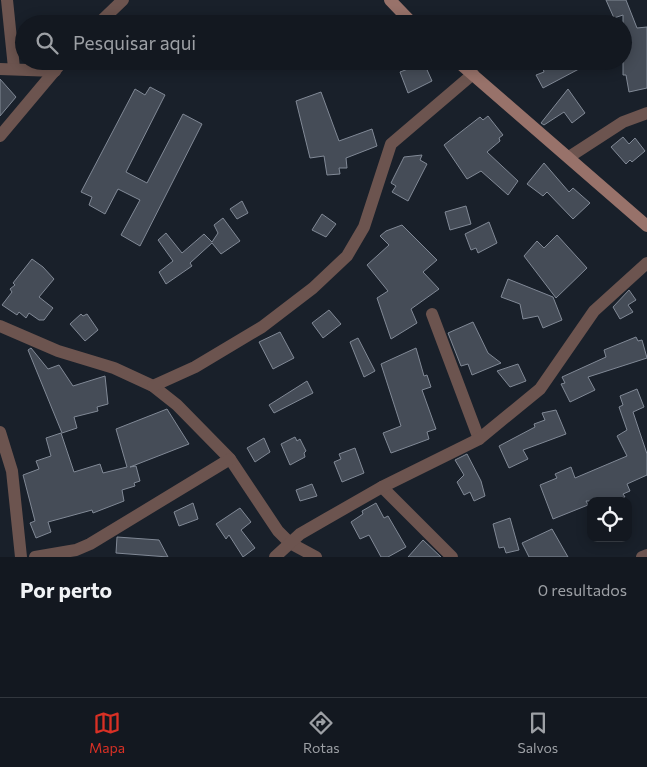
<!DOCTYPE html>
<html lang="pt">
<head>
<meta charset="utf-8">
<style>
	:root { --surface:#131820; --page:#20252d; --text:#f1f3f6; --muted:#9da0a5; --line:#32373e; --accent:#d93025 }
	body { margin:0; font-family:Commissioner,sans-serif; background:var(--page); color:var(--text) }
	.controls { position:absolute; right:15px; bottom:15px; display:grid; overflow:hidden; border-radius:10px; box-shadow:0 2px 12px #0003 }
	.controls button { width:45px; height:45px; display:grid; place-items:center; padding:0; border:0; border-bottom:1px solid var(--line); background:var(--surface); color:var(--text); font:25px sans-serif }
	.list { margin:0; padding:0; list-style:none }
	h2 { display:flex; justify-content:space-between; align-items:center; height:65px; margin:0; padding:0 20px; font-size:21px }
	h2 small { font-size:16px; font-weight:400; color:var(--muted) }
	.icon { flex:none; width:28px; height:28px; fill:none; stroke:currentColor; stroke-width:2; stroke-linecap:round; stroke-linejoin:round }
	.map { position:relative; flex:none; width:647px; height:557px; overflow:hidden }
	.search { position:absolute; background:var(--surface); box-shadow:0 2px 12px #0003; left:15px; right:15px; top:15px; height:55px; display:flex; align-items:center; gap:12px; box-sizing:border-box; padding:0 18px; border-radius:28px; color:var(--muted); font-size:19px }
	.sheet { height:140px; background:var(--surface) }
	nav { display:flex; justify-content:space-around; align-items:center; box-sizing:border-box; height:70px; border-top:1px solid var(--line); background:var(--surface); font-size:14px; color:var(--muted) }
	nav a { display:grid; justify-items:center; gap:2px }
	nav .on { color:var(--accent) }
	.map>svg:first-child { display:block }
</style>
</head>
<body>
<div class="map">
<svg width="647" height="557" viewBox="0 0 647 557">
	<rect width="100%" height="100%" fill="#19202a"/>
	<!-- building -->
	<g fill="#454c57" stroke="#818996">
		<polygon points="606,0 626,0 637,28 647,27 647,88 629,92 626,75 623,75 623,15 614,18"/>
		<polygon points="553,61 594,61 543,88 536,75 544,72 542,65"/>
		<polygon points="424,63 432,81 408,93 400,72"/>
		<polygon points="0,79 16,97 0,116"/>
		<polygon points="150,87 165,95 126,172 147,183 183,114 202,124 140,246 121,235 140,200 118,189 105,214 89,205 92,197 81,192 135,89 145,95"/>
		<polygon points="568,89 585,113 572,123 564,112 544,125 541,123"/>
		<polygon points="321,92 339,141 372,129 377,146 346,158 347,168 339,168 340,174 327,175 324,156 310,158 296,101"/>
		<polygon points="488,116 503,135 499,138 500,141 487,152 518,181 508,195 481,171 467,179 444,145 480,117 483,120"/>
		<polygon points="623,137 629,144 635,138 645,151 632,162 630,160 626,164 611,147"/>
		<polygon points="422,155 420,160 427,164 408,201 392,192 396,186 391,183 404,157"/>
		<polygon points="544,163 569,192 573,188 590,203 573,219 547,192 543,196 527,184"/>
		<polygon points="242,201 248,213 237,219 230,209"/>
		<polygon points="466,206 471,224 450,230 445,212"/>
		<polygon points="322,214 336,224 326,237 312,230"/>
		<polygon points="223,218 240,241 221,254 212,243 190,263 192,266 166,284 159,272 173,261 158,240 166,233 182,253 204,234 212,242 218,233 214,225"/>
		<polygon points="489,222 497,243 478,253 476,248 471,250 465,234"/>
		<polygon points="402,225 437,260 423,272 439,289 411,309 417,323 391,339 377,298 388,291 367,265 389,245 380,236 386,231"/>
		<polygon points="557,235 587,268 556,298 524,256 537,241 544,248"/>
		<polygon points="32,259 43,267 54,279 39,297 53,308 44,320 39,320 29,313 26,318 19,312 17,315 2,305 12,292 10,289 15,285 13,283"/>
		<polygon points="508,279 553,297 562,320 543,328 538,316 523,319 520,304 501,297"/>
		<polygon points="629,290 636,300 628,305 633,312 620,319 613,307"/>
		<polygon points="329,310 341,324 323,338 312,323"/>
		<polygon points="81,314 83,316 87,314 98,330 85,341 70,324"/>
		<polygon points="473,322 488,353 501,363 472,375 468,364 461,366 448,333"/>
		<polygon points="280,332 294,358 273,369 259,342"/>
		<polygon points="636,337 638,341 642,340 647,358 588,377 595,390 570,402 561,384 565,383 562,377 606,357 604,350"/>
		<polygon points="358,338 375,371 364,377 350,342"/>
		<polygon points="31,348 48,369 59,365 73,386 105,376 108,404 97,407 98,411 74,417 77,428 62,433 28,350"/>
		<polygon points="416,348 424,376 427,375 431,387 422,390 436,429 427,432 429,439 391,453 383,433 401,426 381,364"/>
		<polygon points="518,364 526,381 510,387 497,371"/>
		<polygon points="307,381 313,393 274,413 269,405"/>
		<polygon points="637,389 644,407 633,412 647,454 647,475 627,484 630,491 623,494 625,497 614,501 586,501 588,505 553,519 540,485 557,478 555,474 571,467 575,478 627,456 617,436 627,430 619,407 623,405 620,396"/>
		<polygon points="167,409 189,444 130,467 136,466 140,481 134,483 135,486 122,490 124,501 93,513 92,510 48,522 51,532 36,538 30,523 35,521 23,475 39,469 36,461 51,456 46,438 61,433 74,472 100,464 103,473 127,467 116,429"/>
		<polygon points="556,410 566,434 523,450 528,459 509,468 499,446 535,427 534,424 545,420 542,413"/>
		<polygon points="295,437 297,441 300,439 306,451 304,453 305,457 290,465 281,444"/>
		<polygon points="264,438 270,452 255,462 247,448"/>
		<polygon points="355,448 364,473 342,482 334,462 341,459 339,454"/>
		<polygon points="467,454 481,481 485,496 474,501 470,492 464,495 457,482 464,475 455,460"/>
		<polygon points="312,484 317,496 300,501 296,490"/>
		<polygon points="193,503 198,519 179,526 174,512"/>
		<polygon points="376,503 384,518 388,516 406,547 388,557 381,557 369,535 360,539 351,522 363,514 362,511"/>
		<polygon points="240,508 251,522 241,530 255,548 243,557 229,535 226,539 216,524"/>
		<polygon points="510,518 519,550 506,553 504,547 499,548 493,524"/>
		<polygon points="552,529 568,557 529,557 522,543"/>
		<polygon points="117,537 159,540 168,557 116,553"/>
		<polygon points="423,540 441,557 408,557"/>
	</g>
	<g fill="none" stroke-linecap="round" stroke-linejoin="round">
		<!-- street -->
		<g stroke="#6c544f" stroke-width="12">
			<polyline points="7,0 14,68"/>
			<polyline points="98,24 123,0"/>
			<polyline points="0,69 55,71"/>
			<polyline points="0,136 63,61"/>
			<polyline points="569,157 623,122 647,113"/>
			<polyline points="432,314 479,439"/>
			<polyline points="0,326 58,351 114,368 153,386 177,405 230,459 278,531 290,543 316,557"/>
			<polyline points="153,386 195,367 262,327 313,288 347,256 364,227 391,144 473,74"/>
			<polyline points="0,432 12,471 21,557"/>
			<polyline points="382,487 452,557"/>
			<polyline points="35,557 76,550 90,544 230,459"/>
			<polyline points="275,557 300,534 326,519 382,487 479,439 540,389 594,311 647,263"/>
			<polyline points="642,557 647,555"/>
		</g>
		<!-- secondary -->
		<g stroke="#98726a" stroke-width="12">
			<polyline points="390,0 413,24"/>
			<polyline points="457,61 647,226"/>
		</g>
	</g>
</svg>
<div class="controls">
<button><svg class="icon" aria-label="locate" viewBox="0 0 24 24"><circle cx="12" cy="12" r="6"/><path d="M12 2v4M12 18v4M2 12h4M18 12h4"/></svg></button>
</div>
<div class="search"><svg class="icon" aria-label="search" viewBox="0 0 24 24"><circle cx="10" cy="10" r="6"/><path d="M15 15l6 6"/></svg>Pesquisar aqui</div>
</div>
<section class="sheet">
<h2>Por perto<small>0 resultados</small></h2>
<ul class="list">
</ul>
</section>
<nav>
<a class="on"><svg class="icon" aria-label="map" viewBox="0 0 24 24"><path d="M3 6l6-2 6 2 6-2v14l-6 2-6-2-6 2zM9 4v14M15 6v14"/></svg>Mapa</a>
<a><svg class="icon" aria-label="directions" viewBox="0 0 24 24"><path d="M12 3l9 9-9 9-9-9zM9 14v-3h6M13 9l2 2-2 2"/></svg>Rotas</a>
<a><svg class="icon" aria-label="saved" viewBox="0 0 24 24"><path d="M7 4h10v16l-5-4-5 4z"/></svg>Salvos</a>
</nav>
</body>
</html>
